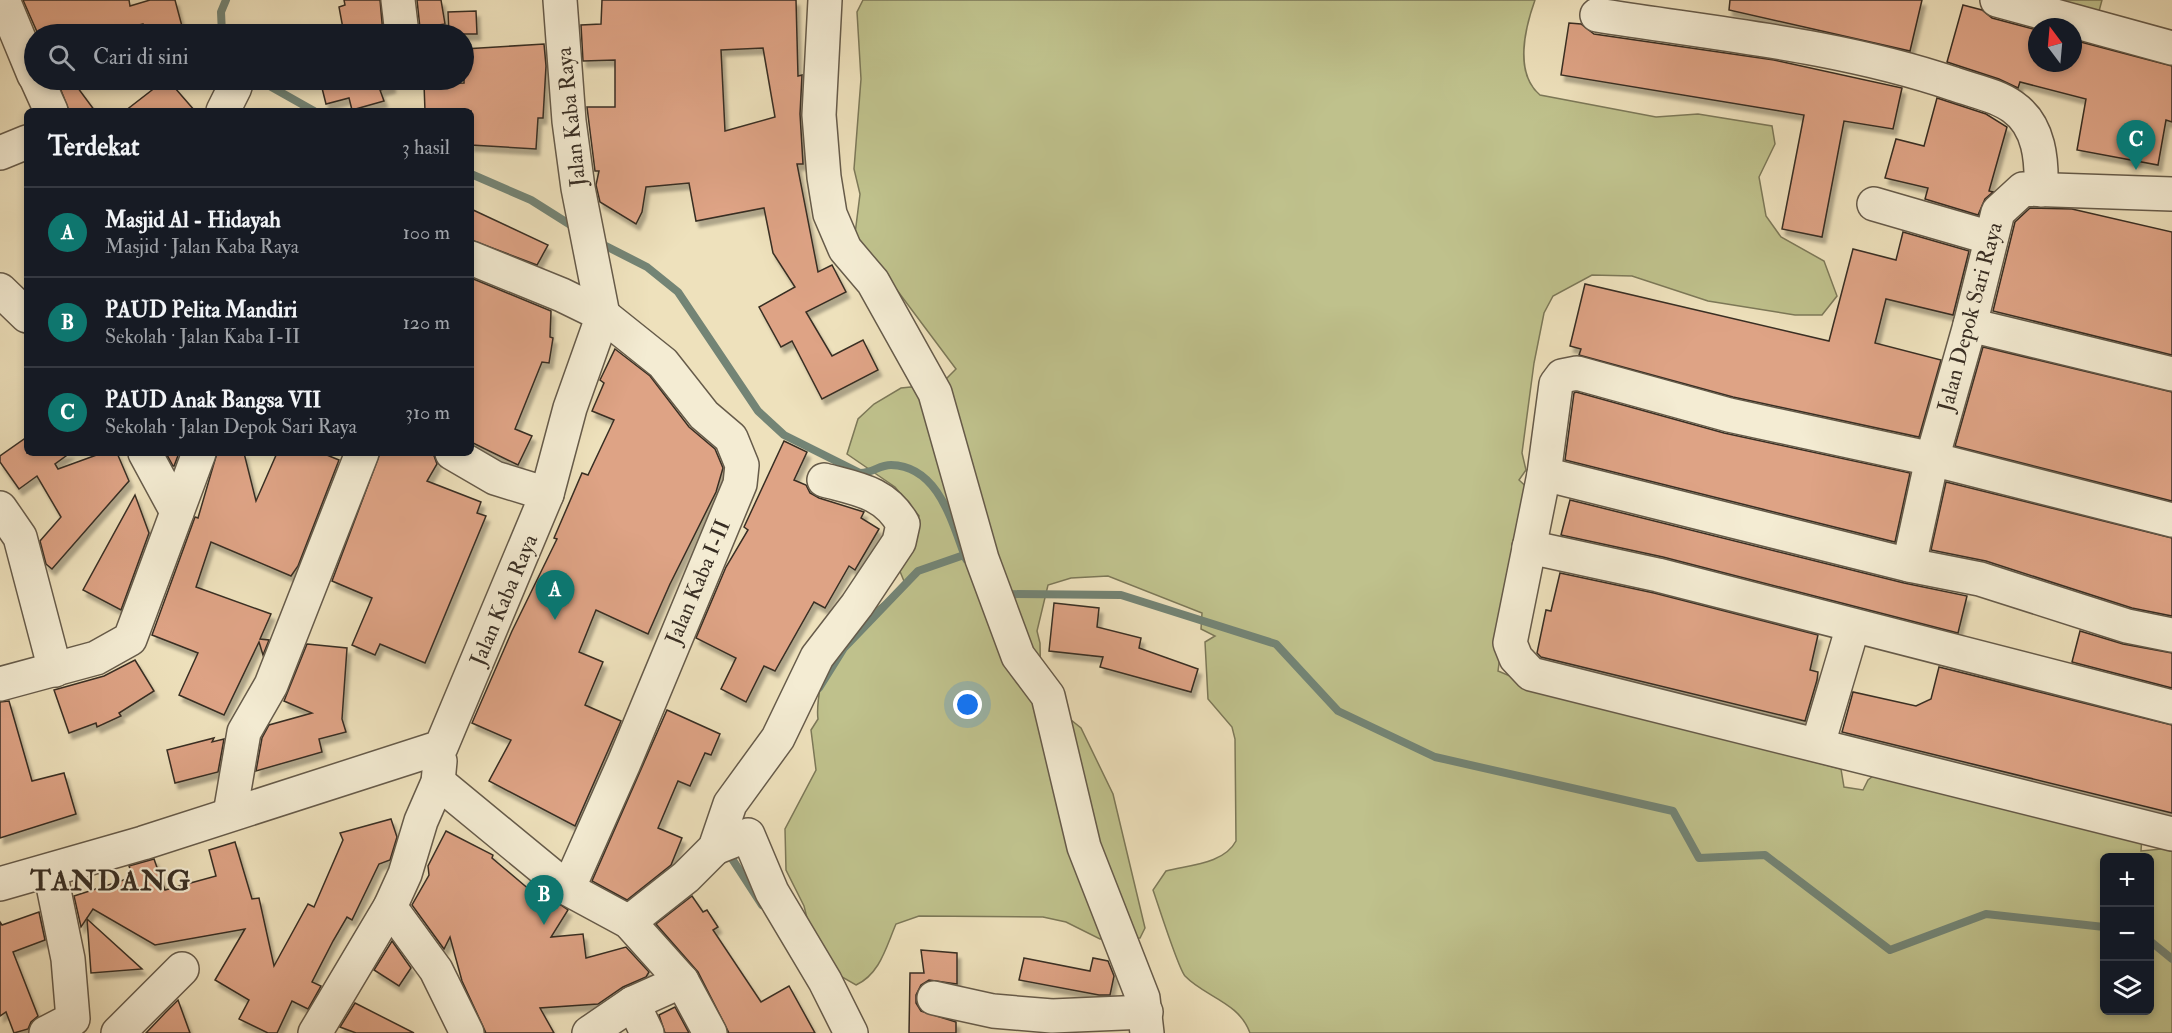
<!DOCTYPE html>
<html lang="id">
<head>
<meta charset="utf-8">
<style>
	:root { --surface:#171b24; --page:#242831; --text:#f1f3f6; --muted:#9ea1a6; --line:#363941; --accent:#0f766e }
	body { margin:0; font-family:"IM FELL Double Pica",serif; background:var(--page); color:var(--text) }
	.controls { position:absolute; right:18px; bottom:18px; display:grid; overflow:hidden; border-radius:9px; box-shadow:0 3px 9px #0003 }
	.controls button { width:54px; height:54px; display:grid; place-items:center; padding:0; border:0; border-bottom:2px solid var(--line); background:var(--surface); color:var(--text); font:30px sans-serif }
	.compass { position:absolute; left:2028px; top:18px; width:54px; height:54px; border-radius:50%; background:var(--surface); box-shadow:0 3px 9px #0003; rotate:344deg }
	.you { position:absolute; left:968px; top:705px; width:21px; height:21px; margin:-15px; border:4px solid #fff; border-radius:50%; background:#1a73e8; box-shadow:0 0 0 9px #1a73e833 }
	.badge { display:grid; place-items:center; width:39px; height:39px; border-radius:50%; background:var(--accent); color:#fff; font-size:20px; font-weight:700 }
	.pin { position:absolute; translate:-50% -50px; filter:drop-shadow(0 2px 3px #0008) }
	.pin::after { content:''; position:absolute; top:32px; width:21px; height:18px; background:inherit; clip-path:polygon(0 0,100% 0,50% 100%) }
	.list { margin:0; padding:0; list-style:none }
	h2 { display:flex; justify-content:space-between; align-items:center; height:78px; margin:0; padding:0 24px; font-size:26px }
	h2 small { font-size:20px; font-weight:400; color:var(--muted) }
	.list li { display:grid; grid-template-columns:39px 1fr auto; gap:18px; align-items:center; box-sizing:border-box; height:90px; padding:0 24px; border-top:2px solid var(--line) }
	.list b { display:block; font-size:22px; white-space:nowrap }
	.list p { margin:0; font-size:20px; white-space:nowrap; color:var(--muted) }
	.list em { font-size:20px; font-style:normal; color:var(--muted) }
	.icon { flex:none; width:33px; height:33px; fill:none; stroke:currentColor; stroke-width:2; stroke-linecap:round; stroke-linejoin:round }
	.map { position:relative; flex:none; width:2172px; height:1033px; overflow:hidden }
	.search { position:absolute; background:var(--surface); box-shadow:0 3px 9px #0003; left:24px; top:24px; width:450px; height:66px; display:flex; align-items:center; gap:15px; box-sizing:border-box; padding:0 21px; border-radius:33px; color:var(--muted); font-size:22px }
	.panel { position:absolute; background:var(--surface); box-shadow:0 3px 9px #0003; left:24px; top:108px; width:450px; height:348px; border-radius:9px }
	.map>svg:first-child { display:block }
</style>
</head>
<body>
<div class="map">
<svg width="2172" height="1033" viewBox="0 0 2172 1033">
	<defs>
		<filter id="shadow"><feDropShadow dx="3.5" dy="6" stdDeviation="1.5" flood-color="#0004"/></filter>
	</defs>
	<rect width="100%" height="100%" fill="#eee1bc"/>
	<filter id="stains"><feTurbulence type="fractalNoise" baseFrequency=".00333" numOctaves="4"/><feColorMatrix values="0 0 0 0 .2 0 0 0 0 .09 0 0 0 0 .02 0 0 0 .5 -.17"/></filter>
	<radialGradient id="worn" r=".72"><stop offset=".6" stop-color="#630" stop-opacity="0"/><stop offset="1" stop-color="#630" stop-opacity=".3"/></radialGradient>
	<!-- green -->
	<g fill="#bfc18c" stroke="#7c7858" stroke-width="1.5" fill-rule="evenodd">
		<path d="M863 0H1535C1525 28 1514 73 1540 95L1656 117 1698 114 1772 126 1775 144 1759 177 1766 216 1781 237 1824 261 1837 296 1822 315H1795L1708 301 1632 276 1592 275 1553 296 1544 313 1534 363 1522 453 1526 470 1519 480 1532 492 1502 641 1498 671 1548 692 1841 769 1844 787 1863 790 1868 780 1878 772 2142 836 2141 851 2172 848V1033H1250C1239 1002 1205 997 1185 976 1178 968 1158 904 1153 890L1166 871C1189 865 1224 864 1236 841L1235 739 1232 727 1208 699 1205 642 1215 636 1201 629 1202 613 1108 576 1071 578 1048 585 1037 631 1040 643 1041 696 1081 728 1113 794 1145 928 1140 938 1100 939 1066 922 1043 917 919 916 896 924C886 947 880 974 856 985L835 973 810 930 804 906 786 870 785 829 816 770 811 730 818 719C816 705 823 662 831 650 845 628 884 603 906 586L899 569 919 516 895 487 847 454 858 419 874 404 901 388 941 384 956 369 855 234 860 194 854 169 861 79 857 12ZM2104 858H2150V1010H2104Z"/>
		<polygon points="2027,0 2102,0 2095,26"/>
	</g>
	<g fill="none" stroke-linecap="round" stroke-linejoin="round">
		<!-- stream -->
		<g stroke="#738475" stroke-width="8">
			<polyline points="222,34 221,12 226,0"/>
			<polyline points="259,80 314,111"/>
			<polyline points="471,174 531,200 577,229"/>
			<path d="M598 242 647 267 678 292 758 411 784 435 860 473C873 473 879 465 891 465 939 466 952 523 966 559"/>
			<polyline points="1002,594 1121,595 1276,644 1338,711 1435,757 1673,811 1699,858 1765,855 1890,950 1986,914 2104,927"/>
			<polyline points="819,688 844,648 918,571 964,555"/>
			<polyline points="727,851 762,905"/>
			<polyline points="2150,941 2172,959"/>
		</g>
	</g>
	<!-- building -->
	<g fill="#dea385" stroke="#382e24" stroke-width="1.5" fill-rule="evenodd" filter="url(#shadow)">
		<polygon points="23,0 129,0 130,6 150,0 175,0 183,30 167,34 145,34 143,24 104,34 38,34"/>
		<polygon points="344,0 380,0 383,34 344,34 339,7 345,5"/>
		<polygon points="417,0 441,0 445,24 420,28"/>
		<path d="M602 0H796L798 76 802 75 800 114 803 164H797L818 272 832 265 846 292 806 312 832 356 863 340 878 370 822 399 792 341 781 347 759 307 795 287 773 253 764 208 696 221 689 183 646 187 642 212 636 224 600 202 596 185 599 171H595L587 107H615V60L583 61 581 25 601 24ZM763 48 775 117 725 131 721 50Z"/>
		<polygon points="1730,0 1922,0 1910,51 1729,10"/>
		<polygon points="1963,5 1982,10 1992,18 2037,30 2037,63 2073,63 2073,40 2172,66 2172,122 2166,120 2158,165 2077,150 2086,99 2020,82 2018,88 1999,79 1947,62"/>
		<polygon points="476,11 477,34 449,34 448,12"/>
		<polygon points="1569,23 1581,24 1594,34 1774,60 1902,88 1893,129 1844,121 1822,237 1782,229 1804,115 1561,75"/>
		<polygon points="544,44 546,66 543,118 538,118 536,149 471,145 471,111 425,111 424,84 464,83 464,49"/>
		<polygon points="57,80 72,80 95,111 69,111"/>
		<polygon points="165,80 168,80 195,111 125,111"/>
		<polygon points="320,80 391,80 392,87 380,90 384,101 352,110 349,98 326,104"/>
		<polygon points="1937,98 1986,114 2007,127 1989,191 1993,192 1985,199 1978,215 1925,199 1928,188 1885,178 1896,139 1924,146"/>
		<polygon points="2030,208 2072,209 2172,232 2172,355 1993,311 2015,222"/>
		<polygon points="471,209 548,245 537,265 471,240"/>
		<polygon points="1903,232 1969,251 1953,315 1886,299 1875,343 1941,360 1919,437 1733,397 1579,355 1581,349 1570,346 1585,284 1829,341 1853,249 1896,260"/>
		<polygon points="471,278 551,311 550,337 553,338 549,363 542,362 515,429 532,436 518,465 471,442"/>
		<polygon points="1983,347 2172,392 2172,501 1955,446"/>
		<polygon points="615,349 650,376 689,427 715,449 723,468 716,492 670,584 648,634 596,610 579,652 603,662 585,705 621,721 575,826 489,781 511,740 472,723 512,631 557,539 554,538 582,473 588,475 614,420 592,411 604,383 600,380"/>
		<polygon points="1576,392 1724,433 1910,473 1895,542 1565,460 1574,393"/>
		<polygon points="27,437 27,453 70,453 55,464 58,469 102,453 117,453 129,481 52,569 46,564 40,541 61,517 37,476 19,489 0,462 0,456"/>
		<polygon points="784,441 807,452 794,480 806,485 810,493 819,498 864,512 861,518 879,529 855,570 849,566 825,608 814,602 775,671 764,666 746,702 721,689 736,658 696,638 726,567 748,530 744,527"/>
		<polygon points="166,453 179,453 174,466 173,466"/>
		<polygon points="217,453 244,453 256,501 277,453 322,453 339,460 298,566 291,576 211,542 196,587 271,614 260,639 269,640 263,655 259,642 224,715 179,695 198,653 152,635 195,517 198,518"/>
		<polygon points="380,453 433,453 437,464 427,481 481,502 477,513 486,516 425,663 380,644 375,655 352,645 372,598 332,581"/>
		<polygon points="1946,482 2172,538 2172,616 2132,608 1986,561 1931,550"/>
		<polygon points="135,495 149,533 121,610 83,590"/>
		<polygon points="1570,500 1904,583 1967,596 1958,633 1663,557 1561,535"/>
		<polygon points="1560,573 1654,593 1818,635 1810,670 1818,672 1817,680 1805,721 1541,657 1537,653 1546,610 1551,611"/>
		<polygon points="1054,603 1099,608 1097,627 1141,638 1139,648 1198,669 1191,692 1100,667 1103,657 1049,651"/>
		<polygon points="2080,631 2123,644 2172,653 2172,688 2072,662"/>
		<polygon points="307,644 347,648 342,719 346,732 319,739 322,752 256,771 262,738 269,725 312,713 284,701"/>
		<polygon points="135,660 154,691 119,713 121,716 97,727 96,723 69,733 54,690 104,676"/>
		<polygon points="1939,667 2172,725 2172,813 1842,732 1853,692 1916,706 1931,699"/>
		<polygon points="9,701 32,781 64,773 76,814 0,838 0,702"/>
		<polygon points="667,710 720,734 711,755 705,753 690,786 678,781 658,828 682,838 671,865 627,900 592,881"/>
		<polygon points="214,738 212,742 224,739 218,772 175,783 167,750"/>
		<polygon points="391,819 397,837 390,860 379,864 352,920 347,917 333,941 312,982 321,986 308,1009 292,1001 277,1033 268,1033 239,1019 249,1000 215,980 245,929 155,945 93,909 81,927 74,896 133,877 129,866 154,859 165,890 216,876 209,850 235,842 252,899 259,898 274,966 308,904 314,907 343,840 340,833"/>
		<polygon points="446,831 493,855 492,858 544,902 548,896 568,910 551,937 583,934 586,958 626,947 649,972 646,977 623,987 598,1004 540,1008 554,1033 486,1033 462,981 450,937 444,949 412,905 429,875 428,866"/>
		<polygon points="692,896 703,912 707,910 718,927 713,930 761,1002 789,986 815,1033 729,1033 698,972 656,924"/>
		<polygon points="39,912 45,940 13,952 38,1016 31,1022 28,1029 14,1033 6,1012 0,1016 0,922 2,925"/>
		<polygon points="87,919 142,969 91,973"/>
		<polygon points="392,941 411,968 399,986 374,970"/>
		<polygon points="921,950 957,953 957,984 929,980 921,985 916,995 916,1003 921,1011 956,1022 956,1033 909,1033 910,973 924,973"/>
		<polygon points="1024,958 1090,971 1093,958 1108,961 1114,976 1110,995 1099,995 1019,980"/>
		<polygon points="178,1000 190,1033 146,1033 165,1013"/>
		<polygon points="355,1003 414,1033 356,1033 340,1027"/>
		<polygon points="675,1007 689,1033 665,1033 659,1015"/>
	</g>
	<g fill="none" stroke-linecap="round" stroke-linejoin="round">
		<defs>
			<g id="minor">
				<polyline points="3,0 34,75"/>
				<polyline points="398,0 402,34"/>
				<polyline points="825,0 819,115 824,177 830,214 845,249 873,282 935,393 982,559 1018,656 1048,696 1084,847 1143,998 1147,1033"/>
				<polyline points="1997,0 2172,48"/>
				<path d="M1597 15C1716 34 1839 45 1954 84 1973 91 1997 95 2013 107 2040 126 2042 161 2041 190"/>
				<polyline points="37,80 51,111"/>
				<polyline points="223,111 235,87 234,80"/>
				<polyline points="0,153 27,142"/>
				<polyline points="1874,204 1991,238"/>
				<polyline points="471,258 562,295 603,315 663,363 704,415 731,438 742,465 740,484 624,763 568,889"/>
				<polyline points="0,290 27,316"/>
				<polyline points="1970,325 2172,374"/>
				<polyline points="145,453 177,512"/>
				<polyline points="452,453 495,478 547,494"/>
				<polyline points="1544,474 1909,565 1980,579 2127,626 2172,635"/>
				<polyline points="0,508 20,537 55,670"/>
				<polyline points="2172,520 1932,459 1729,415 1577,373 1562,376 1556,384 1544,474 1510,643 1516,658 1531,674 2172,834"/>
				<polyline points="1529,547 1658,575 2172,707"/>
				<polyline points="1909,565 1932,459 1970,325 1998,212 2023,189 2172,194"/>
				<polyline points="0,684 96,658 130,639 199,453"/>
				<polyline points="1818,744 1853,626"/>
				<polyline points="438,782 568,889 629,922 682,981 710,1033"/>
				<polyline points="230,814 244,732 271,685 362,453"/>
				<polyline points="715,848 748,835 772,892 825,981 851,1033"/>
				<polyline points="0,884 143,843 441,747 547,494 570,408 603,315 578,188 569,121 560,0"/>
				<polyline points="390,907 436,970 467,1033"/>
				<path d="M629 922 686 877 715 848 730 804 778 738 817 657 857 605 899 542 903 524C885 492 857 489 824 480"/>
				<polyline points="934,998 993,1011 1052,1016 1146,1012"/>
				<polyline points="633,1003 647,1033"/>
				<polyline points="46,1033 73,1019 68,959 50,871"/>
				<polyline points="118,1033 182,969"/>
				<polyline points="315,1033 390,907 405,874 421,821 438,782 440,761"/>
				<polyline points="589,1033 633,1003 682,981"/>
			</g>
		</defs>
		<!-- minor casing -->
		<use href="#minor" stroke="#665b4a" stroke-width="36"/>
		<!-- minor -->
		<use href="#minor" stroke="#f4ecd3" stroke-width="33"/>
	</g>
	<g text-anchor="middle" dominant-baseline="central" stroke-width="4.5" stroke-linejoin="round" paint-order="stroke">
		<!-- street labels -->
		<g font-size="22" fill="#382e24" stroke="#f4ecd3">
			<text transform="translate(571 117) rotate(-96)">Jalan Kaba Raya</text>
			<text transform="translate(1970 317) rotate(-75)">Jalan Depok Sari Raya</text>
			<text transform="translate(698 582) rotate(-67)">Jalan Kaba I-II</text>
			<text transform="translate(504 600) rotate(-67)">Jalan Kaba Raya</text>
		</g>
		<!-- district labels -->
		<g font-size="28" font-weight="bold" letter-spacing="1.5" fill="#382e24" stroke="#f4ecd3">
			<text x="111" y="881">TANDANG</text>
		</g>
	</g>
	<rect width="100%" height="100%" filter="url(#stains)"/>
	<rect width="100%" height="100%" fill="url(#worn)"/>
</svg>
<div class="controls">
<button>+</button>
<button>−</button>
<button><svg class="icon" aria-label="layers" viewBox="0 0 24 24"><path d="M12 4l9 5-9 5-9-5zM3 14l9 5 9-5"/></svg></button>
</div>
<svg class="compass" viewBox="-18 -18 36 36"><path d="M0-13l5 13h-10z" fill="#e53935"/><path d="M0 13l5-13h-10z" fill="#9ea1a6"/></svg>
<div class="you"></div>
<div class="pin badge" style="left:555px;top:620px">A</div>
<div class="pin badge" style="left:544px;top:925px">B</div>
<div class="pin badge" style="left:2136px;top:170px">C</div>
<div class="search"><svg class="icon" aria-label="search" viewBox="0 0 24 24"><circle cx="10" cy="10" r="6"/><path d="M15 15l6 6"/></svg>Cari di sini</div>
<section class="panel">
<h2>Terdekat<small>3 hasil</small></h2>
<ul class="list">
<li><span class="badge">A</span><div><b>Masjid Al - Hidayah</b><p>Masjid · Jalan Kaba Raya</p></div><em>100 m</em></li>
<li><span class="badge">B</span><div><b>PAUD Pelita Mandiri</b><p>Sekolah · Jalan Kaba I-II</p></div><em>120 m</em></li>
<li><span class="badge">C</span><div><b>PAUD Anak Bangsa VII</b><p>Sekolah · Jalan Depok Sari Raya</p></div><em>310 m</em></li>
</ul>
</section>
</div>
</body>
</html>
